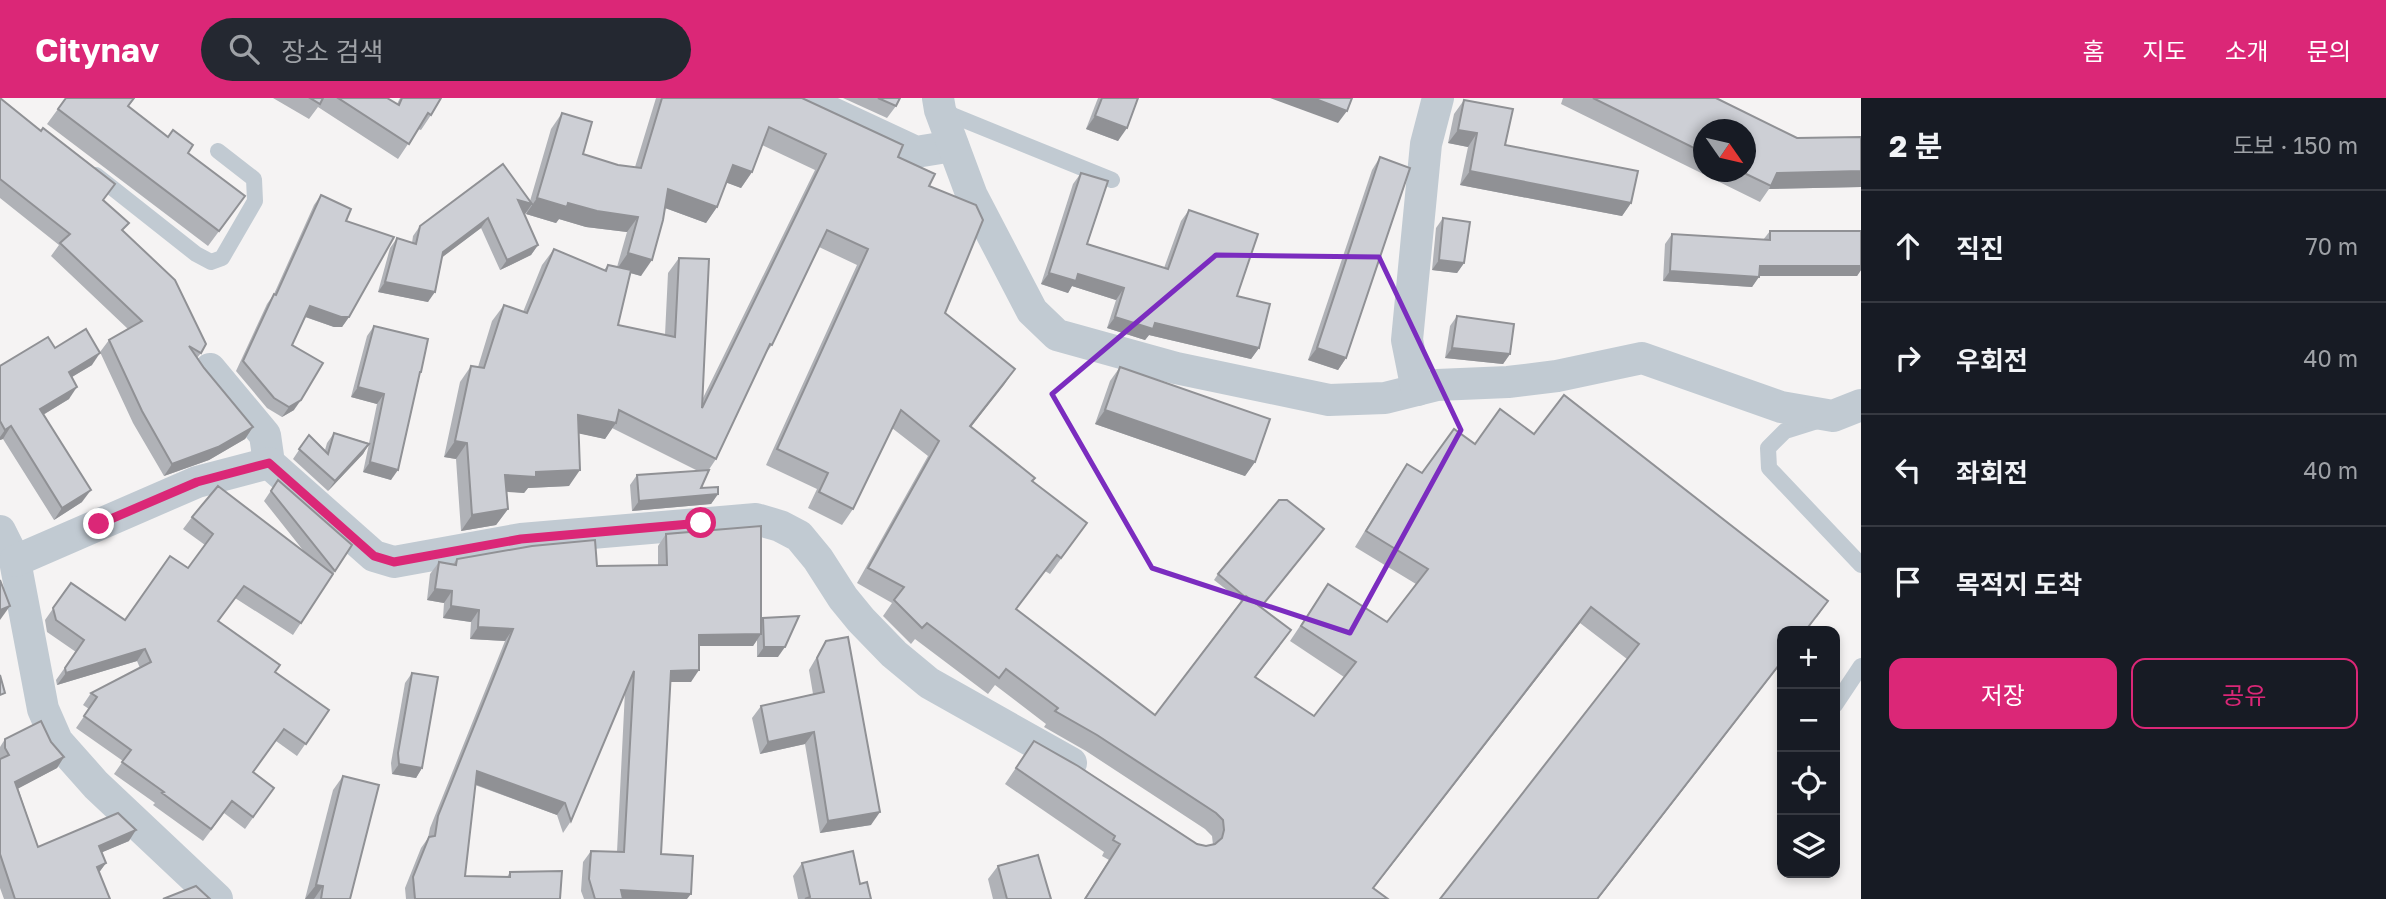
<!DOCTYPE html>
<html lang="ko">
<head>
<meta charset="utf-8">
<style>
	:root { --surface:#171b24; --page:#242831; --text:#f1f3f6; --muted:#9ea1a6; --line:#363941; --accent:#db2777 }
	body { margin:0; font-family:"Golos Text","Noto Sans KR",sans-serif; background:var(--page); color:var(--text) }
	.controls { position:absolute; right:21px; bottom:21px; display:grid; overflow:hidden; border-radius:14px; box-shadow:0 4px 10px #0003 }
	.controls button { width:63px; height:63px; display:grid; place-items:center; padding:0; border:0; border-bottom:2px solid var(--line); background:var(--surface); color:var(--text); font:35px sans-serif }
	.compass { position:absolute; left:1693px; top:21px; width:63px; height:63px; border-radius:50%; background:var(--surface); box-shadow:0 4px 10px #0003; rotate:124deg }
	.stop { position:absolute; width:21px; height:21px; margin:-16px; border:5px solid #db2777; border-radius:50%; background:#fff }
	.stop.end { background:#db2777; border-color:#fff; box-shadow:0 2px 7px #0008 }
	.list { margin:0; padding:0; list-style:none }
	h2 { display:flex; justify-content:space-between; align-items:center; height:91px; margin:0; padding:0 28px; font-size:30px }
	h2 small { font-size:23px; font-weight:400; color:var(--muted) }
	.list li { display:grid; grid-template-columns:46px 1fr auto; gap:21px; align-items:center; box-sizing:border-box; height:112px; padding:0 28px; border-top:2px solid var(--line) }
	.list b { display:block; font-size:26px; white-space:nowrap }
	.list em { font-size:23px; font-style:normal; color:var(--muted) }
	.actions { display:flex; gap:14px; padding:21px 28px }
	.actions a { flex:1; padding:16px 0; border:2px solid var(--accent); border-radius:14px; text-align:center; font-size:24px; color:var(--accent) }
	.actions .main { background:var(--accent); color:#fff }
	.icon { flex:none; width:38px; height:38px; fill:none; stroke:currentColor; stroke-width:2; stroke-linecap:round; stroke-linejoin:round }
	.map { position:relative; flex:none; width:1861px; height:801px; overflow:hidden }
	header { display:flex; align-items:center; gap:42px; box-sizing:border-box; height:98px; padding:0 35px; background:var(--accent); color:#fff }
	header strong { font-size:33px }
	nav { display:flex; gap:38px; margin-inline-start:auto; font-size:24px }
	.search { width:490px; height:63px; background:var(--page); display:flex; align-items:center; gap:18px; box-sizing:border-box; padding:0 24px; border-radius:38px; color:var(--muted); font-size:26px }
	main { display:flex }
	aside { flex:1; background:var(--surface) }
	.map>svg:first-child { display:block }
</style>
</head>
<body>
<header>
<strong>Citynav</strong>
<div class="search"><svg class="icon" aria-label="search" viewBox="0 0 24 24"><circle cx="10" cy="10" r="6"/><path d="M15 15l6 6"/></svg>장소 검색</div>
<nav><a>홈</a><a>지도</a><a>소개</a><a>문의</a></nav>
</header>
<main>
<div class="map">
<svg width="1861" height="801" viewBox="0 0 1861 801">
	<rect width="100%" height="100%" fill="#f5f3f3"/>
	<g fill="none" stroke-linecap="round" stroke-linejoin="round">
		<!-- service -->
		<g stroke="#c1cad2" stroke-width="16">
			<polyline points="942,13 1112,82"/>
			<polyline points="96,77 196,156 211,164 222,160 255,103 254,81 218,53"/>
			<polyline points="1820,322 1785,333 1768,350 1769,370 1861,467"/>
			<polyline points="1835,607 1861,568"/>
		</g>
		<!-- minor -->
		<g stroke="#c1cad2" stroke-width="32">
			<polyline points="800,0 916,54 953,48"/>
			<polyline points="938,0 940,12 972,98 1032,213 1057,237 1176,270 1329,302 1385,300 1437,287 1508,284 1557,278 1642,260 1781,309 1833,318 1861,307"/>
			<polyline points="210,271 265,337 269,365 374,458 394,464 521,441 756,421 780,428 799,438 818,461 843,500 861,522 894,556 929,585 1071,665"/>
			<polyline points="1417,292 1407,242 1426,46 1438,0"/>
			<polyline points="0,433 15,463 43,611 57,643 96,687 217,801"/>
			<polyline points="15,463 197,384 269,365"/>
		</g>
	</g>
	<!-- wall -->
	<g fill="#b0b2b7" fill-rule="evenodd">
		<polygon points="0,0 103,102 201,255 197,260 204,270 253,329 245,341 209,362 164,378 133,325 100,254 109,242 128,231 51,158 59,147 0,100"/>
		<polygon points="66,0 135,0 128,9 188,55 234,113 208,148 47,26"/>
		<polygon points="273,0 387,0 397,6 400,0 441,0 431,17 421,32 418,31 398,61 318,9 309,21"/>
		<path d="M656 0H802L898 59 929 88 945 215 1015 271 971 329 1032 383 1087 425 1050 476 1045 473 1016 511 1155 617 1241 503 1214 482 1218 476 1261 509 1280 548 1255 580 1314 618 1344 579 1290 543 1328 486 1387 524 1416 486 1355 449 1396 382 1407 366 1422 375 1475 346 1534 336 1828 503 1817 519 1782 533V564L1598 801 1627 561 1580 525 1374 790 1388 801H1084L1109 762 1102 758 1104 754 1005 686 1034 643 1197 746 1206 748 1213 747 1212 738 1205 731 1086 653 1044 629 1046 626 995 587 988 596 915 541 911 546 883 518 892 505 857 485 928 358 892 330 853 411 842 427 808 410 817 391 766 367 857 167 819 149 772 247 766 255 716 361 708 373 701 390 718 396 711 406 632 413 630 387 637 377 698 373 612 330 605 341 579 335 569 388 528 390 524 395 506 393 508 411 496 427 461 433 456 361 444 359 460 284 471 268 478 269 492 223 504 207 523 214 542 167 554 151 604 172 608 167 617 169 627 134 586 129 559 121 556 125 526 116 527 114 525 116H524L538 147 531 157 500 172 481 130 442 159 428 204 378 194 390 150 397 140 412 145 413 138 420 128 530 103 551 31 562 15 583 56 618 67 635 69ZM762 47 815 72 702 302 679 160 668 175 665 237 618 227 630 175 641 178 665 110 706 125 717 109 726 84 741 90 752 74Z"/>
		<polygon points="843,0 900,0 896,8 887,20"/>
		<polygon points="1098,0 1138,0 1118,43 1086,31"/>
		<path d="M1563 0H1716L1797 40 1861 89 1769 91 1760 104 1561 6ZM1704 32 1746 74H1704Z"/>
		<polygon points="1464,2 1505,47 1631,105 1622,118 1460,87 1468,49 1448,45 1454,16"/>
		<polygon points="1380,59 1346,260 1338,272 1308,262 1372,72"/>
		<polygon points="1081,75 1087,146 1164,170 1181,123 1189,112 1259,250 1251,261 1149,237 1145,242 1107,230 1116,202 1072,188 1068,195 1041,186 1073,86"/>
		<polygon points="321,97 346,123 349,219 342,229 334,229 305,219 292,247 294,312 282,319 267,310 236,273 267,206 274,196 314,107"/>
		<polygon points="1443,120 1464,165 1457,175 1432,172 1436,130"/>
		<polygon points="1770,133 1861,133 1861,172 1857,178 1759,178 1752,189 1663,183 1665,146 1672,136 1763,142"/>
		<polygon points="1457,218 1510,256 1503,266 1445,260 1450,228"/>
		<polygon points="374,228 419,278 391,382 363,374 369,346 363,356 328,393 293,361 309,337 325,352 327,345 334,335 369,345 377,306 351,299 367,238"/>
		<polygon points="55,250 92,267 72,279 69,301 43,317 82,404 54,422 3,341 0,342 0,268"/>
		<polygon points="1120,269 1255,364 1245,378 1095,326 1110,283"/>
		<polygon points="278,382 352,447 293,537 235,500 218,524 275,574 329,612 297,658 276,643 253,674 274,690 245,731 224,715 203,743 153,707 155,705 114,676 123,663 76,630 89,611 83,607 91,595 140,570 137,563 57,587 56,582 76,554 47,534 45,522 71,485 125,522 188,470 205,447 183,431 192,419 306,456 264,403"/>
		<polygon points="666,436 761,523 763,520 778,559 757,559 757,542 753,548 699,548 691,584 670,584 661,756 687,801 584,801 581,793 583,764 591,753 617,754 625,593 571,723 563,735 557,717 475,687 465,778 507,779 510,774 560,801 406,801 405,790 421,750 428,740 430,730 505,543 470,541 471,524 443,520 444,505 427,502 430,476 439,464 453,466 457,461 597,468 658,467 658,448"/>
		<polygon points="826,543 871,727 820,735 805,646 760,656 752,620 761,608 813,596 809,572"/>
		<polygon points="412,575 422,670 416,680 392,676 391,665 405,585"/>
		<polygon points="5,641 51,644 64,659 57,670 18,690 38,749 129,743 102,754 106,765 99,774 110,801 4,801 0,790 0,649"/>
		<polygon points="343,678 350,801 305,801 333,692"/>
		<polygon points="802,765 860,786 871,801 798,801 793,778"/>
		<polygon points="998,768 1051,801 993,801 988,781"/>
	</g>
	<!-- shaded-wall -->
	<g fill="#909195">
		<polygon points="1270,0 1313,0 1347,13 1338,25"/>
		<polygon points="1095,18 1127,30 1118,43 1086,31"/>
		<polygon points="1458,32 1477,35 1468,49 1448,45"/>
		<polygon points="733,67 752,74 741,90 722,83"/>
		<polygon points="1470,73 1631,105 1622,118 1460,87"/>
		<polygon points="1861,73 1861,89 1769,91 1777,75"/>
		<polygon points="668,91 717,109 706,125 657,107"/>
		<polygon points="537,100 568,105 638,119 627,134 586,129 559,121 556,125 526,116"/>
		<polygon points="518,102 532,106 525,116 511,112"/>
		<polygon points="488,120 481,130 436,164 443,154"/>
		<polygon points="538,147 531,157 500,172 507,162"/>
		<polygon points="628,155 652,162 641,178 617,171"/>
		<polygon points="1439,162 1464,165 1457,175 1432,172"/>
		<polygon points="1760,168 1861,168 1861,172 1857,178 1753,178"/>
		<polygon points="1670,173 1759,179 1752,189 1663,183"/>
		<polygon points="1049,175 1078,176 1124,190 1116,202 1072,188 1068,195 1041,186"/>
		<polygon points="385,184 435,194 428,204 378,194"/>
		<polygon points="310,208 349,219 342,229 334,229 303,218"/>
		<polygon points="1115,219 1155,225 1259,250 1251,261 1149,237 1145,242 1107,230"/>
		<polygon points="1317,250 1346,260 1338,272 1308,262"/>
		<polygon points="1452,250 1510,256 1503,266 1445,260"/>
		<polygon points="100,255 92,267 60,286 69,274"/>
		<polygon points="1015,271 1004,287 959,344 970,328"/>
		<polygon points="77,289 69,301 31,324 40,311"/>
		<polygon points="358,289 384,296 377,306 351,299"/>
		<polygon points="301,302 294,312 282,319 289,309"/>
		<polygon points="1105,312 1255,364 1245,378 1095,326"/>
		<polygon points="578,317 616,325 605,341 567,333"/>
		<polygon points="11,328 3,341 0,342 0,339 5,332"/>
		<polygon points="253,329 245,341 209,362 164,378 172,366"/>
		<polygon points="455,343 467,345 456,361 444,359"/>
		<polygon points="369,346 363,356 328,393 335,383"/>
		<polygon points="370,364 398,372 391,382 363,374"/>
		<polygon points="580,372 569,388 528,390 524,395 494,393 505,377 536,374"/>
		<polygon points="91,392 82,404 54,422 62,410"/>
		<polygon points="718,396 711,406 632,413 639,403"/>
		<polygon points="508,411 496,427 461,433 472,417"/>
		<polygon points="435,491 452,493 444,505 427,502"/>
		<polygon points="10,508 0,522 0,512"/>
		<polygon points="451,508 479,512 471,524 443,520"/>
		<polygon points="1591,509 1580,525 1365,801 1373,790"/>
		<polygon points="478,529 513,531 505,543 470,541"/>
		<polygon points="761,536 753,548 690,548 699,537"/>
		<polygon points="764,549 785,549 778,559 757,559"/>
		<polygon points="145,551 137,563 57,587 66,575"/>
		<polygon points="1782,563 1782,564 1598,801 1597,801"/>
		<polygon points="699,572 691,584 663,584 671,573"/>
		<polygon points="814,634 805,646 760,656 768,644"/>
		<polygon points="64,659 57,670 8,696 15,684"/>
		<polygon points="399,666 422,670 416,680 392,676"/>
		<polygon points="477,673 565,705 557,717 469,684"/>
		<polygon points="880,714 871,727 820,735 828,723"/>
		<polygon points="136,732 129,743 91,759 99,748"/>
		<polygon points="106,765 98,776 97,769"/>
		<polygon points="316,787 323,788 314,801 305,801"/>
		<polygon points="621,792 691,796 687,801 615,801"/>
	</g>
	<!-- building -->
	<g fill="#cdcfd5" stroke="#909195" stroke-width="2">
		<polygon points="0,0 41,33 43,30 115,86 103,102 129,125 122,132 175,182 206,246 201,255 189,248 204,270 253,329 218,349 172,366 142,313 109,242 142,223 60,145 70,136 0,81"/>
		<polygon points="66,0 134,0 128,8 168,39 173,32 193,47 188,55 245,98 219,133 58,11"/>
		<polygon points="310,0 323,0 320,6"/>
		<polygon points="338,0 387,0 399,7 402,0 441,0 431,17 428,15 409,46"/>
		<polygon points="662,0 802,0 903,47 898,59 935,76 929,88 976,107 983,122 945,215 1015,271 970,328 1035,380 1032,383 1087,425 1061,460 1057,457 1016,511 1155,617 1246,498 1291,532 1255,579 1314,618 1356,564 1301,528 1328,486 1387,524 1428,471 1366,433 1407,366 1422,375 1454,331 1475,346 1500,311 1534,336 1564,297 1828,503 1805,533 1782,533 1782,563 1597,801 1440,801 1639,546 1591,509 1373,790 1388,801 1085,801 1120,746 1113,742 1115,738 1016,670 1034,643 1078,668 1197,746 1206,748 1215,746 1222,740 1224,732 1223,722 1216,715 1097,637 1055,613 1058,610 1006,571 999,580 927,525 922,530 894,502 904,489 868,470 939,343 901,312 853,411 819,394 828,375 777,351 868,151 827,132 772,247 770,246 716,361 619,312 616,325 578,317 580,372 536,374 536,379 505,377 508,411 472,417 467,345 455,343 471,268 484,270 504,207 527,215 554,151 606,173 608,167 631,172 618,227 675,239 679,160 709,161 702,310 826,56 769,29 752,74 733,67 717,109 668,91 663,122 652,162 628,155 638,119 597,113 568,105 567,109 537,100 562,15 592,24 583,56 618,67 641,70"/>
		<polygon points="878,0 900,0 896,8"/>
		<polygon points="1102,0 1138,0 1127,30 1095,18"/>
		<polygon points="1313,0 1352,0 1347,13"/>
		<polygon points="1593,0 1716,0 1797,40 1861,39 1861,73 1777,75 1771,88 1742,74 1746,74 1746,32 1704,32 1704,55"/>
		<polygon points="1464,2 1513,11 1505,47 1638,73 1631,105 1470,73 1477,35 1458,32"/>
		<polygon points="1380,59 1410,70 1346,260 1317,250"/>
		<polygon points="503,66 532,106 518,102 538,147 507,162 488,120 443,154 435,194 385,184 397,140 416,146 420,128"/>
		<polygon points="1081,75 1108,83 1087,146 1168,171 1189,112 1258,136 1237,198 1270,206 1259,250 1155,225 1153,231 1115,219 1124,190 1078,176 1076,183 1049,175"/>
		<polygon points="321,97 351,111 346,123 394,139 349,219 341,219 310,208 292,247 323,265 301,302 289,309 274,300 243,263 274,196 276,197"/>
		<polygon points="1443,120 1470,124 1464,165 1439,162"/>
		<polygon points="1770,133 1861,133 1861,168 1760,168 1759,179 1670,173 1672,136 1770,142"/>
		<polygon points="1457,218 1514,226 1510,256 1452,250"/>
		<polygon points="374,228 428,241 421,274 420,274 398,372 370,364 384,296 358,289"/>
		<polygon points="86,231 100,255 69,274 77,289 40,311 91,392 62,410 11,328 5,332 0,323 0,268 48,239 55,250"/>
		<polygon points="1120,269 1270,321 1255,364 1105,312"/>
		<polygon points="334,335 369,346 335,383 299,351 309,337 328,356"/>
		<polygon points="709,372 701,390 718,389 718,396 639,403 637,377"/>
		<polygon points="278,382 352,447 335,473 271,393"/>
		<polygon points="218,388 333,476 301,525 244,488 218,523 280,567 275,574 329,612 306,646 284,631 253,674 274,690 253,719 232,703 211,731 162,695 164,694 122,664 131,652 84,618 97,599 91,595 151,564 145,551 66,575 65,570 84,542 56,522 53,510 71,485 125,522 170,458 188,470 213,436 192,419"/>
		<polygon points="1279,402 1287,402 1324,431 1261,509 1246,498 1245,499 1218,476"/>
		<polygon points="761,428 761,536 699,537 699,572 671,573 661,756 693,758 691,796 621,792 623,801 595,801 589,781 591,753 624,754 634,573 571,723 565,705 477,673 465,778 510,779 510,774 562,773 560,801 415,801 413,779 429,739 435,738 438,718 513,531 478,529 479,512 451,508 452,493 435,491 439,464 456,467 457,461 532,448 595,442 597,468 667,467 666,436"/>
		<polygon points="0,482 10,508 0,512"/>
		<polygon points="799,518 785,549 764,549 763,520"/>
		<polygon points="848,539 880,714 828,723 814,634 768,644 761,608 824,594 817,560 826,543"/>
		<polygon points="412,575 438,579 422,670 399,666 398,655"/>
		<polygon points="0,577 5,595 0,597"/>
		<polygon points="41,623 51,644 64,659 15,684 38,749 118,715 136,732 99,748 106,765 97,769 110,801 15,801 0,756 0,661 9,657 5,650 5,641"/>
		<polygon points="343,678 379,687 350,801 321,801 323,788 316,787"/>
		<polygon points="853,753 860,786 867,784 871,801 805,801 810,799 802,765"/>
		<polygon points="1038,757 1051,801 1007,801 998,768"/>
		<polygon points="196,788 210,801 163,801"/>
	</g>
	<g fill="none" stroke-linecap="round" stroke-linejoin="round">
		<!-- route -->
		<polyline stroke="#db2777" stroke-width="9" points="99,426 197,384 269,365 374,458 394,464 521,441 701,425"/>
	</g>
	<!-- marked area -->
	<path fill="none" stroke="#7b2cbf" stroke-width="5" stroke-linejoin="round" d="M1216 157 1379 159 1461 332 1350 535 1152 470 1052 296Z"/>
</svg>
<div class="controls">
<button>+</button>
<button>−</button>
<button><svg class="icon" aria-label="locate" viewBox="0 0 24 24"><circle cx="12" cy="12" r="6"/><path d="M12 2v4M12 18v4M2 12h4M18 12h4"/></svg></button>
<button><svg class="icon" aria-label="layers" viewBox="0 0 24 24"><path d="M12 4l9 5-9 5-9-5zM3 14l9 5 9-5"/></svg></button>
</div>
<svg class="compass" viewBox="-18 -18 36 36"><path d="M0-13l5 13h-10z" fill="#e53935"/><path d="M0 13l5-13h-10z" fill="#9ea1a6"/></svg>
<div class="stop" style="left:701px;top:425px"></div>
<div class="stop end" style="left:99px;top:426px"></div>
</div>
<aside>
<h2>2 분<small>도보 · 150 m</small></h2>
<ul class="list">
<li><svg class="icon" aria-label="ahead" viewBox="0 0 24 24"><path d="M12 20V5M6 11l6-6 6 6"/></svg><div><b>직진</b></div><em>70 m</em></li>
<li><svg class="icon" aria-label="right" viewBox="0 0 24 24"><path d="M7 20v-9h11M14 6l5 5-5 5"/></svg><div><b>우회전</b></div><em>40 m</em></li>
<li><svg class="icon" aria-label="left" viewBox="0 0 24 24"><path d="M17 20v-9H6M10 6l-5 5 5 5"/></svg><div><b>좌회전</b></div><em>40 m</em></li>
<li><svg class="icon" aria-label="arrive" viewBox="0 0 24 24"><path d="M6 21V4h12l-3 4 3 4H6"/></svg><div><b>목적지 도착</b></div></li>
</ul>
<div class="actions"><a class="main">저장</a><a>공유</a></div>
</aside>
</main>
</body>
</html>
